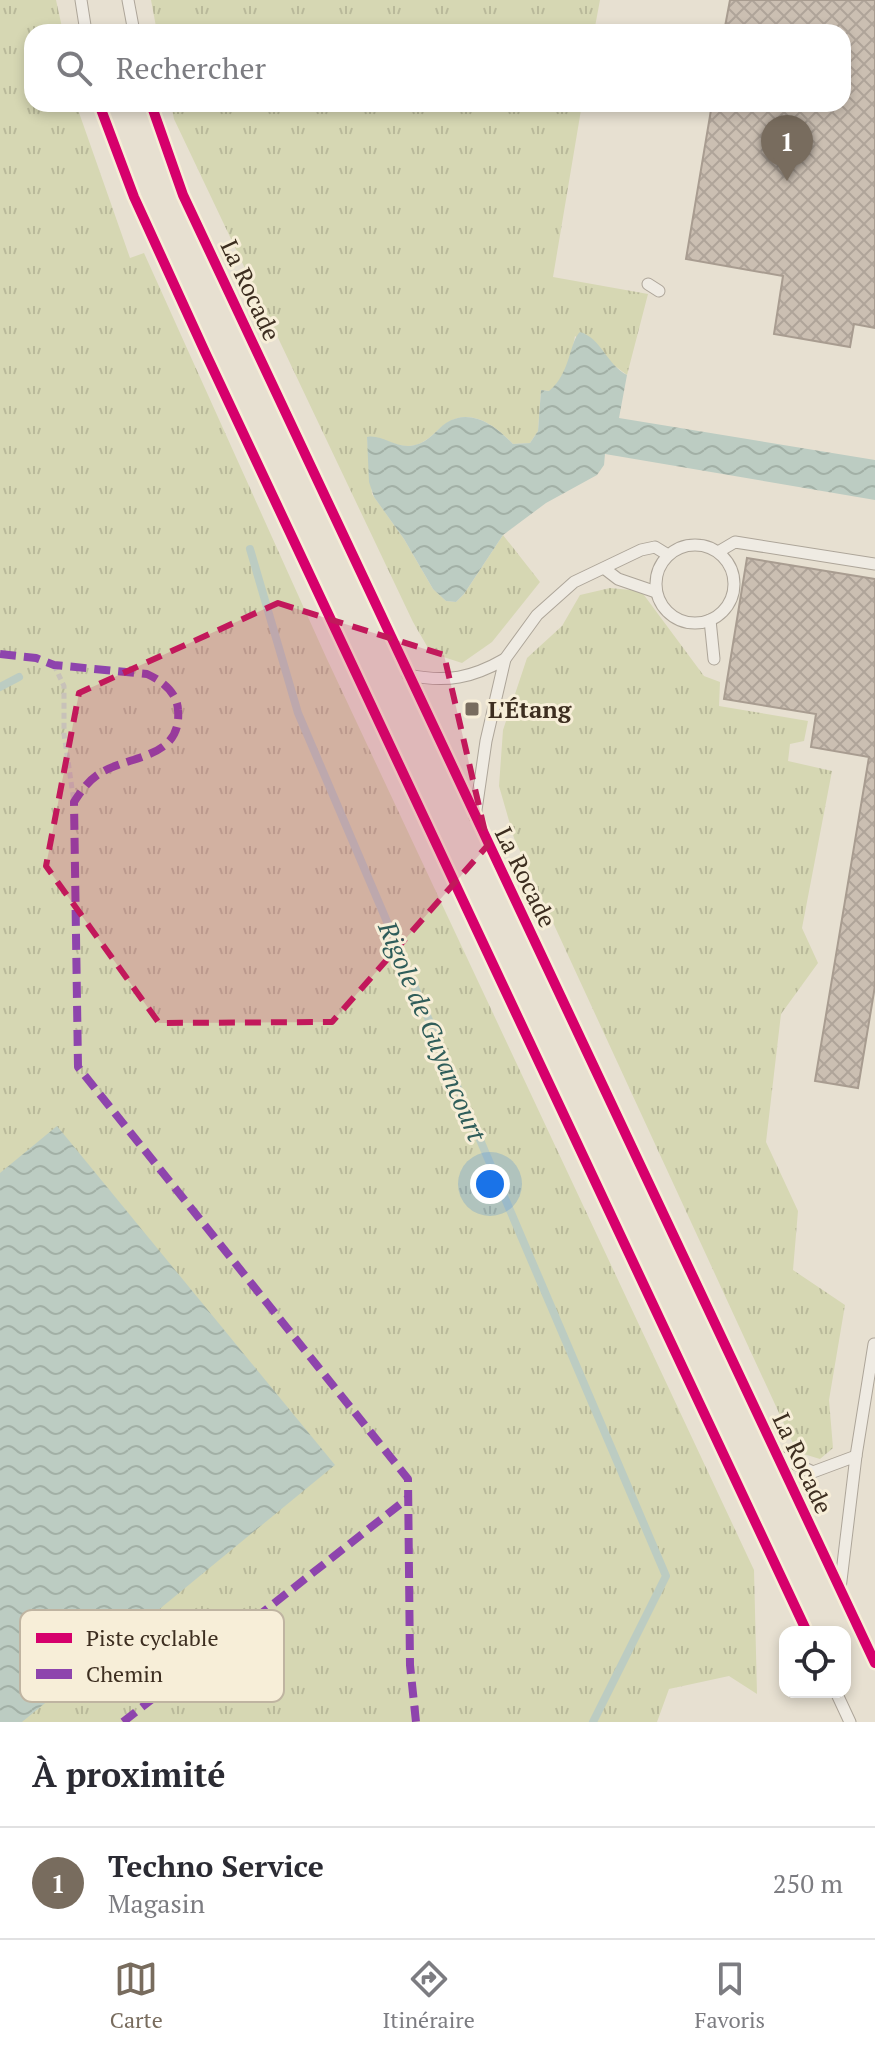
<!DOCTYPE html>
<html lang="fr">
<head>
<meta charset="utf-8">
<style>
	:root { --surface:#fff; --page:#f7f7f7; --text:#2b2b33; --muted:#7c7c81; --line:#e1e1e2; --accent:#786c5e }
	body { margin:0; font-family:"PT Serif",serif; background:var(--page); color:var(--text) }
	.controls { position:absolute; right:24px; bottom:24px; display:grid; overflow:hidden; border-radius:16px; box-shadow:0 4px 12px #0003 }
	.controls button { width:72px; height:72px; display:grid; place-items:center; padding:0; border:0; border-bottom:2px solid var(--line); background:var(--surface); color:var(--text); font:40px sans-serif }
	.you { position:absolute; left:490px; top:1184px; width:28px; height:28px; margin:-20px; border:6px solid #fff; border-radius:50%; background:#1a73e8; box-shadow:0 0 0 12px #1a73e833 }
	.badge { display:grid; place-items:center; width:52px; height:52px; border-radius:50%; background:var(--accent); color:#fff; font-size:26px; font-weight:700 }
	.pin { position:absolute; translate:-50% -66px; filter:drop-shadow(0 2px 4px #0008) }
	.pin::after { content:''; position:absolute; top:42px; width:28px; height:24px; background:inherit; clip-path:polygon(0 0,100% 0,50% 100%) }
	.list { margin:0; padding:0; list-style:none }
	h2 { display:flex; justify-content:space-between; align-items:center; height:104px; margin:0; padding:0 32px; font-size:34px }
	h2 small { font-size:26px; font-weight:400; color:var(--muted) }
	.list li { display:grid; grid-template-columns:52px 1fr auto; gap:24px; align-items:center; box-sizing:border-box; height:112px; padding:0 32px; border-top:2px solid var(--line) }
	.list b { display:block; font-size:30px; white-space:nowrap }
	.list p { margin:0; font-size:26px; white-space:nowrap; color:var(--muted) }
	.list em { font-size:26px; font-style:normal; color:var(--muted) }
	.icon { flex:none; width:44px; height:44px; fill:none; stroke:currentColor; stroke-width:2; stroke-linecap:round; stroke-linejoin:round }
	.map { position:relative; flex:none; width:875px; height:1722px; overflow:hidden }
	.search { position:absolute; background:var(--surface); box-shadow:0 4px 12px #0003; left:24px; right:24px; top:24px; height:88px; display:flex; align-items:center; gap:20px; box-sizing:border-box; padding:0 28px; border-radius:24px; color:var(--muted); font-size:30px }
	.sheet { height:216px; background:var(--surface) }
	nav { display:flex; justify-content:space-around; align-items:center; box-sizing:border-box; height:112px; border-top:2px solid var(--line); background:var(--surface); font-size:22px; color:var(--muted) }
	nav a { display:grid; justify-items:center; gap:4px }
	nav .on { color:var(--accent) }
	.map>svg:first-child { display:block }
</style>
</head>
<body>
<div class="map">
<svg width="875" height="1722" viewBox="0 0 875 1722">
	<defs>
		<pattern id="grass-tufts" width="24" height="20" patternUnits="userSpaceOnUse" patternTransform="scale(2)"><rect width="24" height="20" fill="#d6d7b3"/><path d="M3 7l-1-3M5 7V3M7 7l1-3M15 17l-1-3M17 17v-4M19 17l1-3" fill="none" stroke="#b9b99a"/></pattern>
		<pattern id="water-waves" width="16" height="10" patternUnits="userSpaceOnUse" patternTransform="scale(2)"><rect width="16" height="10" fill="#bcccc2"/><path d="M0 5q4-4 8 0t8 0" fill="none" stroke="#a2b0a6"/></pattern>
		<pattern id="building-cross-hatch" width="8" height="8" patternUnits="userSpaceOnUse" patternTransform="scale(2)"><rect width="8" height="8" fill="#cbbfb2"/><path d="M0 0l8 8M0 8l8-8" fill="none" stroke="#afa499"/></pattern>
	</defs>
	<rect width="100%" height="100%" fill="#e7e0d1"/>
	<!-- grass -->
	<g fill="url(#grass-tufts)">
		<polygon points="0,0 56,0 63,32 32,32 32,104 76,104 130,258 144,253 326,657 754,1570 757,1694 729,1676 669,1689 657,1722 0,1722"/>
		<polygon points="151,0 600,0 594,32 157,32"/>
		<path d="M171 104H582L553 277 648 294 627 375 575 336C571 357 566 377 550 391L541 390 538 431 530 443 513 444C496 426 471 407 447 423 436 430 429 441 416 445 397 450 384 436 367 437L372 494 404 539 433 589 446 601 456 602 464 594 503 535 540 582 492 642 462 663 431 653 413 622 174 119Z"/>
		<polygon points="610,588 641,591 704,676 720,682 719,706 808,721 804,741 790,744 788,761 832,771 802,928 818,963 781,1014 766,1142 798,1211 793,1270 845,1305 829,1400 833,1448 820,1459 797,1452 514,838 499,786 503,730 527,658 562,626 580,595"/>
	</g>
	<!-- water -->
	<g fill="url(#water-waves)">
		<path d="M580 332C601 338 607 365 627 375L619 418 875 460V500L605 454 604 465 597 475 546 503 503 535 464 594 456 602 446 601 433 589 404 539 374 497 369 482 367 437C383 434 397 450 415 445 429 442 436 430 446 423 471 407 496 426 513 444L530 443 538 431 541 390 549 391C571 373 569 342 580 332Z"/>
		<polygon points="57,1126 335,1465 22,1722 0,1722 0,1173"/>
	</g>
	<g fill="none" stroke-linecap="round" stroke-linejoin="round">
		<!-- stream -->
		<g stroke="#bcccc2" stroke-width="8">
			<polyline points="250,549 298,713 666,1576 593,1722"/>
			<polyline points="0,687 19,677"/>
		</g>
	</g>
	<!-- building -->
	<g fill="url(#building-cross-hatch)" stroke="#a89c90" stroke-width="2">
		<polygon points="730,0 875,0 875,328 854,324 850,347 774,334 783,276 686,259 712,104 843,104 843,32 724,32"/>
		<polygon points="747,558 875,579 875,986 858,1088 815,1081 869,757 811,747 816,714 724,699"/>
	</g>
	<g fill="none" stroke-linecap="round" stroke-linejoin="round">
		<defs>
			<g id="service">
				<polyline points="81,0 86,32"/>
				<polyline points="128,0 134,32"/>
				<polyline points="99,104 134,197 205,352 807,1632"/>
				<polyline points="151,104 183,195 875,1663"/>
				<polyline points="648,284 659,291"/>
				<circle cx="695" cy="584" r="39"/>
				<polyline points="718,552 735,542 875,564"/>
				<polyline points="605,569 618,579 656,592"/>
				<polyline points="710,620 714,659"/>
				<polyline points="505,659 537,615 574,582 641,550 655,547 668,555"/>
				<path d="M408 675C447 683 472 678 505 659L486 741 475 817"/>
				<polyline points="778,1456 813,1472 856,1456 840,1589"/>
				<polyline points="856,1456 874,1344"/>
				<polyline points="836,1692 850,1722"/>
			</g>
		</defs>
		<!-- service casing -->
		<use href="#service" stroke="#ada599" stroke-width="13"/>
		<!-- path -->
		<polyline stroke="#c8c2b9" stroke-width="5" stroke-dasharray="6 4" stroke-linecap="butt" points="54,665 64,686 64,734 74,802"/>
		<!-- service -->
		<use href="#service" stroke="#efebe3" stroke-width="11"/>
		<!-- quiet -->
		<g stroke="#8e44ad" stroke-width="8" stroke-dasharray="16 8" stroke-linecap="butt">
			<path d="M0 654 36 658 54 665 147 674C162 681 177 692 178 710 182 757 134 755 104 771 90 778 82 790 74 802L78 1067 408 1479 410 1665 416 1722"/>
			<polyline points="123,1722 408,1498"/>
		</g>
		<defs>
			<g id="cycleway">
				<polyline points="99,104 134,197 205,352 807,1632"/>
				<polyline points="151,104 183,195 875,1663"/>
			</g>
		</defs>
		<!-- cycleway casing -->
		<use href="#cycleway" stroke="#f7eed8" stroke-width="15"/>
		<!-- cycleway -->
		<use href="#cycleway" stroke="#d6006c" stroke-width="10"/>
	</g>
	<!-- marked area -->
	<path fill="#c2185b" fill-opacity="0.2" stroke="#c2185b" stroke-width="6" stroke-dasharray="16 10" stroke-linejoin="round" d="M278 603 444 655 488 845 332 1022 159 1023 46 866 79 693Z"/>
	<!-- markers -->
	<rect fill="#786c5e" stroke="#f7eed8" stroke-width="3" x="464" y="701" width="16" height="16" rx="4"/>
	<g text-anchor="middle" dominant-baseline="central" stroke-width="6" stroke-linejoin="round" paint-order="stroke">
		<!-- street labels -->
		<g font-size="24" fill="#3d2e20" stroke="#f7eed8">
			<text transform="translate(251 290) rotate(65)">La Rocade</text>
			<text transform="translate(526 877) rotate(64)">La Rocade</text>
			<text transform="translate(803 1463) rotate(65)">La Rocade</text>
		</g>
		<!-- poi labels -->
		<g font-size="24" font-weight="bold" fill="#3d2e20" stroke="#f7eed8" text-anchor="start">
			<text x="488" y="709">L'Étang</text>
		</g>
		<!-- water labels -->
		<g font-size="26" font-style="italic" fill="#2f5d5a" stroke="#f7eed8">
			<text transform="translate(433 1031) rotate(67)">Rigole de Guyancourt</text>
		</g>
	</g>
	<!-- legend -->
	<rect x="20" y="1610" width="264" height="92" rx="12" fill="#f7eed8" stroke="#bfb4a1" stroke-width="2"/>
	<rect x="36" y="1633" width="36" height="10" fill="#d6006c"/>
	<rect x="36" y="1669" width="36" height="10" fill="#8e44ad"/>
	<g font-size="22" fill="#3d2e20">
		<text x="86" y="1646">Piste cyclable</text>
		<text x="86" y="1682">Chemin</text>
	</g>
</svg>
<div class="controls">
<button><svg class="icon" aria-label="locate" viewBox="0 0 24 24"><circle cx="12" cy="12" r="6"/><path d="M12 2v4M12 18v4M2 12h4M18 12h4"/></svg></button>
</div>
<div class="you"></div>
<div class="pin badge" style="left:787px;top:181px">1</div>
<div class="search"><svg class="icon" aria-label="search" viewBox="0 0 24 24"><circle cx="10" cy="10" r="6"/><path d="M15 15l6 6"/></svg>Rechercher</div>
</div>
<section class="sheet">
<h2>À proximité<small></small></h2>
<ul class="list">
<li><span class="badge">1</span><div><b>Techno Service</b><p>Magasin</p></div><em>250 m</em></li>
</ul>
</section>
<nav>
<a class="on"><svg class="icon" aria-label="map" viewBox="0 0 24 24"><path d="M3 6l6-2 6 2 6-2v14l-6 2-6-2-6 2zM9 4v14M15 6v14"/></svg>Carte</a>
<a><svg class="icon" aria-label="directions" viewBox="0 0 24 24"><path d="M12 3l9 9-9 9-9-9zM9 14v-3h6M13 9l2 2-2 2"/></svg>Itinéraire</a>
<a><svg class="icon" aria-label="saved" viewBox="0 0 24 24"><path d="M7 4h10v16l-5-4-5 4z"/></svg>Favoris</a>
</nav>
</body>
</html>
